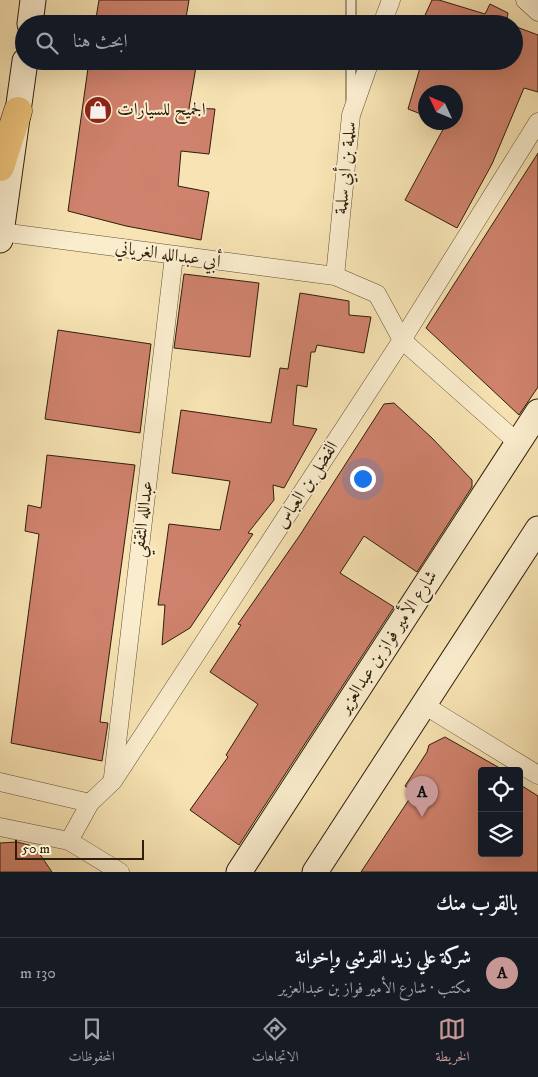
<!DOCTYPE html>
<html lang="ar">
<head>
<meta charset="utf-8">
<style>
	:root { --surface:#171b24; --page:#20242c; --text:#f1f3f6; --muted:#9ea1a6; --line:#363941; --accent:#c59692 }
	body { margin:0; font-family:"IM FELL DW Pica",Amiri,serif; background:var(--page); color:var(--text); direction:rtl }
	.controls { position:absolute; right:15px; bottom:15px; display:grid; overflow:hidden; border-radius:5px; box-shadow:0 5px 20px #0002 }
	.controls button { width:45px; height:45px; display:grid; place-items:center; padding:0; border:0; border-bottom:1px solid var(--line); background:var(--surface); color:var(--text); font:25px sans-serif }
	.compass { position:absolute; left:418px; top:85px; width:45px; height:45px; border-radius:50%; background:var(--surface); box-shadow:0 5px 20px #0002; rotate:314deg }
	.scale { position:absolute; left:15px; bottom:12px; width:129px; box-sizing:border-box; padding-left:5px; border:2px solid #2f1e0c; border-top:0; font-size:14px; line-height:18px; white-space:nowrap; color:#2f1e0c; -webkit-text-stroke:4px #faedce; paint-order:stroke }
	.you { position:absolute; left:362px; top:478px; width:18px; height:18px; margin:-12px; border:4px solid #fff; border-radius:50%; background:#1a73e8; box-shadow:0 0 0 8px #1a73e833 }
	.badge { display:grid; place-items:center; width:32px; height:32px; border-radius:50%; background:var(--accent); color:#111; font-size:16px; font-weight:700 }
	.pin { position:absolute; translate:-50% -41px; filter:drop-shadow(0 1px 2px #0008) }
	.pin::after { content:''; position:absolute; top:26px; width:18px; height:15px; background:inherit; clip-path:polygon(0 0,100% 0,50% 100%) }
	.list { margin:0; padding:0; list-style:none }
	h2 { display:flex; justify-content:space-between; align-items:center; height:65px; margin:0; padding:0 20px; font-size:21px }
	h2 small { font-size:16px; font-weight:400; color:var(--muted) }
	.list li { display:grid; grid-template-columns:32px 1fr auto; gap:15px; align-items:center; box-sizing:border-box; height:70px; padding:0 20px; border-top:1px solid var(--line) }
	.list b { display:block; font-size:19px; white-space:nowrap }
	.list p { margin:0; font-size:16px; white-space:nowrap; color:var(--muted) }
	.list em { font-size:16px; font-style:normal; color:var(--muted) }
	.icon { flex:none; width:28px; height:28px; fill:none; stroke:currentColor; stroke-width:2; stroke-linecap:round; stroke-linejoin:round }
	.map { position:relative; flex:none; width:538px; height:872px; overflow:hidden; direction:ltr }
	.search { position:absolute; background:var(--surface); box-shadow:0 5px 20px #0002; left:15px; right:15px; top:15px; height:55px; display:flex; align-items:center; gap:12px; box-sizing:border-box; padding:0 18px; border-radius:28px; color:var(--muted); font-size:19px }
	.sheet { height:135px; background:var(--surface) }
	nav { display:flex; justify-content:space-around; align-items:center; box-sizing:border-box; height:70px; border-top:1px solid var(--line); background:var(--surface); font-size:14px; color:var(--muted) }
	nav a { display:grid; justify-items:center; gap:2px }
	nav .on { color:var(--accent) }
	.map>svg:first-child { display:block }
</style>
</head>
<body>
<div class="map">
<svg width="538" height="872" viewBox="0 0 538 872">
	<rect width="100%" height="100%" fill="#f7e3b3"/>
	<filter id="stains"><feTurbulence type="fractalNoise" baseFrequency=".004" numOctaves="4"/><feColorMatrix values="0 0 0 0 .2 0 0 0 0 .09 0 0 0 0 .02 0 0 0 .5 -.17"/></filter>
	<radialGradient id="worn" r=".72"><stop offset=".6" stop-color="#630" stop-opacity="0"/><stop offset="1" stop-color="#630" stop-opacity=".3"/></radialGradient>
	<!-- building -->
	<g fill="#cf826d" stroke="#2f1e0c">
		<polygon points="99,0 189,0 185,24 95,24"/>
		<polygon points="432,0 439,0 485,14 490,4 508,13 506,24 421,24"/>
		<polygon points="514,26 538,35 538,92 524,88 492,164 457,228 405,200 447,122 456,122 456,92 426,92 426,116 408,109 422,61 514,61"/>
		<polygon points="89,61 197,61 189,108 215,109 209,154 181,151 178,186 209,192 201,240 126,226 68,211"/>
		<polygon points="538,153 538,387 519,415 426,328"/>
		<polygon points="184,274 259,283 250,357 174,348"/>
		<polygon points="300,293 349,301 349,315 371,317 364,353 317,345 315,352 311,352 307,387 297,385 293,425 317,429 284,488 273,485 274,500 248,533 253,534 190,628 162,645 165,605 158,605 169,524 220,530 230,481 172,473 181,410 271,423 280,368 288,369"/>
		<polygon points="58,330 151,344 140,433 45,419"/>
		<polygon points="394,403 432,438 472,480 472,487 417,572 364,536 340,573 394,607 239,845 190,810 228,757 226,755 258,704 210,672 241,625 238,624 300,535 384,404"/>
		<polygon points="47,455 135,465 100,722 108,723 102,761 11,743 39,534 25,531 28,505 41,508"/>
		<polygon points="445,737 505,771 482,771 482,853 519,853 519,784 538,796 538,872 361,872 414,792 405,786 427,752 429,745"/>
		<polygon points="17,842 29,845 39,853 52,872 0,872 0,843"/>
	</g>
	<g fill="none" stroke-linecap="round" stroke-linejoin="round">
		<defs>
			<g id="lane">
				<polyline points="351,0 351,24"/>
				<polyline points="351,61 351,100"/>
			</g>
			<g id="street">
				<polyline points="525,0 538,12"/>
				<polyline points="382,24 391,0"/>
				<polyline points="1,232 335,276 377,294 402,340 518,443"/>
				<polyline points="335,276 351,115 370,61"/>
				<polyline points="424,705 538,775"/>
				<polyline points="113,777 174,256"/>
				<polyline points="0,782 90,803"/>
				<polyline points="0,827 69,841 120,872"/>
				<polyline points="69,841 90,803 113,781 402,340 538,122"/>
			</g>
			<g id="secondary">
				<polyline points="30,24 33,0"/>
				<polyline points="0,240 25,61"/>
				<polyline points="239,872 538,412"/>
				<polyline points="315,872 538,529"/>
			</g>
			<polyline id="highway" points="0,167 18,111"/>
		</defs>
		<!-- lane casing -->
		<use href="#lane" stroke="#614f36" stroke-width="11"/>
		<!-- street casing -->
		<use href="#street" stroke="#614f36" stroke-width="19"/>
		<!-- secondary casing -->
		<use href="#secondary" stroke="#2f1e0c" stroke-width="27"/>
		<!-- highway casing -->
		<use href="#highway" stroke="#2f1e0c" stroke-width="29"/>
		<!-- lane -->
		<use href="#lane" stroke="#faedce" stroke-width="9"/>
		<!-- street -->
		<use href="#street" stroke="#faedce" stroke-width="18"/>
		<!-- secondary -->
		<use href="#secondary" stroke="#faedce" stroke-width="25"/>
		<!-- highway -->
		<use href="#highway" stroke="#ecc27a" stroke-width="28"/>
	</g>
	<!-- icons -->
	<defs>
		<symbol id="shop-disc" viewBox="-11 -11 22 22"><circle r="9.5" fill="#8f2418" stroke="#faedce"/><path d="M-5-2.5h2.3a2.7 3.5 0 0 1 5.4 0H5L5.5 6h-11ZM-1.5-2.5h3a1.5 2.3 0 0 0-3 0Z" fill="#fff"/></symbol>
	</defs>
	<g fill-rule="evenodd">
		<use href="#shop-disc" x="82" y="94" width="32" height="32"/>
	</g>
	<g text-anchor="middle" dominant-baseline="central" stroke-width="4" stroke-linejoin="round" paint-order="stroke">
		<!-- poi labels -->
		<g font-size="18" fill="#2f1e0c" stroke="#faedce" text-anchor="start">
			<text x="117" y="110">الجميح للسيارات</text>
		</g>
		<!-- street labels -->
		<g font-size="18" fill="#2f1e0c" stroke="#faedce">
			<text transform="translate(346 168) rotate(-84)">سلمة بن أبي سلمة</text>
			<text transform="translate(168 255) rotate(8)">أبي عبدالله الغرياني</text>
			<text transform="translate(307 485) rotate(-57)">الفضل بن العباس</text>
			<text transform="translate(143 519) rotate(-83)">عبدالله الثقفي</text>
			<text transform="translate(388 642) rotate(-57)">شارع الأمير فواز بن عبدالعزير</text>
		</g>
	</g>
	<rect width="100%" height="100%" filter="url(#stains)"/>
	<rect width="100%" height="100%" fill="url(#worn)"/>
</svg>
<div class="controls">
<button><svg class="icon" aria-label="locate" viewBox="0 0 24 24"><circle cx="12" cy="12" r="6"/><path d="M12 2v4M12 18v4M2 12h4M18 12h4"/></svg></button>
<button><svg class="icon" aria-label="layers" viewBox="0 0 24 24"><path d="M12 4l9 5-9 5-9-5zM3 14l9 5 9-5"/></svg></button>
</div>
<svg class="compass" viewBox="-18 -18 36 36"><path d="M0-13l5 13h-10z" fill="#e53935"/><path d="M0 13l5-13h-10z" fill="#9ea1a6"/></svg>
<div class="scale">50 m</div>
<div class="you"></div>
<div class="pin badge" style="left:422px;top:817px">A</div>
<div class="search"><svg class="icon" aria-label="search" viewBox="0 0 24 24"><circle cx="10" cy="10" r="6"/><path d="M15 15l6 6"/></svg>ابحث هنا</div>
</div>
<section class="sheet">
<h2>بالقرب منك<small></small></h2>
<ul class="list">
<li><span class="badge">A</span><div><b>شركة علي زيد القرشي وإخوانة</b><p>مكتب · شارع الأمير فواز بن عبدالعزير</p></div><em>130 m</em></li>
</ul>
</section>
<nav>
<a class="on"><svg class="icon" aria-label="map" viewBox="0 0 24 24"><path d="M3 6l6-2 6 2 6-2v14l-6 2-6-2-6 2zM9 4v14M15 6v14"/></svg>الخريطة</a>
<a><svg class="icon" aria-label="directions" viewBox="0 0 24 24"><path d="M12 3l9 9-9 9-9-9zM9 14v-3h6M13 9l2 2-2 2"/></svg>الاتجاهات</a>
<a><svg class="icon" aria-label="saved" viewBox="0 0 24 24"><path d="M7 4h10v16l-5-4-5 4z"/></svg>المحفوظات</a>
</nav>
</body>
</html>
